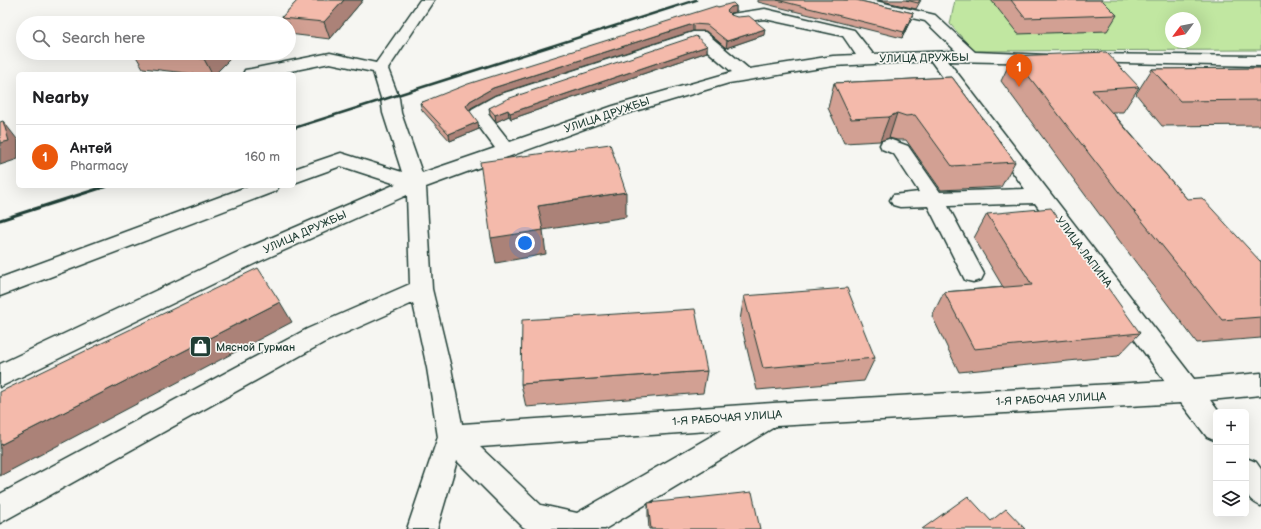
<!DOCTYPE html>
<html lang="en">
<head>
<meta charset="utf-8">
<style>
	:root { --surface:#fff; --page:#f6f6f6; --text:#202124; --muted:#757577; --line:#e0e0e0; --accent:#ea580c }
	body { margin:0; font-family:"Balsamiq Sans",sans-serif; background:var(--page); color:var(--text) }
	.controls { position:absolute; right:12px; bottom:12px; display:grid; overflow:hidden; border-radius:6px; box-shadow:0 4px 16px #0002 }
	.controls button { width:36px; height:36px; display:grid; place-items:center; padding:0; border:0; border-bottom:1px solid var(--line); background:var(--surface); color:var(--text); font:20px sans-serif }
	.compass { position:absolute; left:1165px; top:12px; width:36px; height:36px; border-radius:50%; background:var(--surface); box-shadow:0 4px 16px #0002; rotate:238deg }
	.you { position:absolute; left:525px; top:243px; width:14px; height:14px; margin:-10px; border:3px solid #fff; border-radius:50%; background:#1a73e8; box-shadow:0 0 0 6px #1a73e833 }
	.badge { display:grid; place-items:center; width:26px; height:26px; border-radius:50%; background:var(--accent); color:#fff; font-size:13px; font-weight:700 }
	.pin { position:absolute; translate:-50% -33px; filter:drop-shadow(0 1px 2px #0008) }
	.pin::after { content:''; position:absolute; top:21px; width:14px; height:12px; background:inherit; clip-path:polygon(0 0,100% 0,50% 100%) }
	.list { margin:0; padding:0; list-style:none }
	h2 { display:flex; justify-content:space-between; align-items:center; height:52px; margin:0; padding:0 16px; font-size:17px }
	h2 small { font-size:13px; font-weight:400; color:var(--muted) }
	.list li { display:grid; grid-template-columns:26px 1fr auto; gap:12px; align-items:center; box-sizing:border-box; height:64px; padding:0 16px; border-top:1px solid var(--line) }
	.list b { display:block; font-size:15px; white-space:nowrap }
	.list p { margin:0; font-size:13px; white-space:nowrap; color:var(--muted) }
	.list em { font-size:13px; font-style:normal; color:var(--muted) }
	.icon { flex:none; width:22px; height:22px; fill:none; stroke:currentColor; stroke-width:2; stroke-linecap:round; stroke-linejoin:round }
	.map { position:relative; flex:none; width:1261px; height:529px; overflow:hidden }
	.search { position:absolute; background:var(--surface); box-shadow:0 4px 16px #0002; left:16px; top:16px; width:280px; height:44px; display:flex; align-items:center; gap:10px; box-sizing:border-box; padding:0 14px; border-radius:22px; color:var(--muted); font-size:15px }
	.panel { position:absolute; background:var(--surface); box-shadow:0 4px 16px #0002; left:16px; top:72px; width:280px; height:116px; border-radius:6px }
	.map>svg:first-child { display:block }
</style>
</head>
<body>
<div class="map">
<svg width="1261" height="529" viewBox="0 0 1261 529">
	<rect width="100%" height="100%" fill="#f6f6f2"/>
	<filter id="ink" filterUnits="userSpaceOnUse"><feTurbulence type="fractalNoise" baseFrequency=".025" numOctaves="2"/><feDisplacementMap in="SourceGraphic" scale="8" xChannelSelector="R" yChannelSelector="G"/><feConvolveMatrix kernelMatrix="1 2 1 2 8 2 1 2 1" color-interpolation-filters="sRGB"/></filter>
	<g filter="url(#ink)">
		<!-- green -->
		<path fill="#c1e7a1" stroke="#70926a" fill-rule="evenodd" d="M955 0H1261V50L974 51 950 24ZM1171 18H1195V42H1171Z"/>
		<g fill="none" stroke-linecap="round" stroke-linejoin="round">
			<defs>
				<g id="minor">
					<path d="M420 0H434L388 69 399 98 401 113 422 173 495 148 469 113 472 109 495 96 693 32H705L749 69 833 56 856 55 843 36 765 19 736 22 731 20 728 17 731 14 765 9 854 30 873 54 956 51 925 21 847 3 845 0H871L935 15 975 52 1048 55 1050 58 1048 61 1042 63 948 61 1194 379 1261 373V395L1210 400 1219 412H1216V441L1207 437 1181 403 776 426 605 529H527L523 527 457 461 437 529H407L438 437 427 368 413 303 323 343 0 523V494L307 329 410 284 407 195 256 263 0 387V364L240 251 396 184 341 166 294 183V169L341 153 402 172 383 113 381 98 373 72 330 63 276 74H243L245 70 251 69 330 53 376 63ZM696 41 732 72 613 106 510 142 488 114 507 104ZM931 61 1025 189 940 192 908 146 889 139 882 141 880 145 882 149 894 154 919 192 893 195 890 200 893 205 900 207 928 206 965 280 973 282 981 280 984 274 948 206 1035 203 1165 381 773 403 462 424 451 368 432 289 426 187 625 114 729 83 833 66ZM722 430 577 513 541 505 480 447Z"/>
					<polygon points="1082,54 1261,56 1261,66 1076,62 1074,59 1076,56"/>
					<polygon points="249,186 279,186 276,191 0,296 0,278"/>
					<path d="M1246 458 1256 462 1261 469V506C1239 497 1246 479 1246 458Z"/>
				</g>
			</defs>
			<!-- minor casing -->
			<use href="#minor" stroke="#1f3d34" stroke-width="3"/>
			<!-- minor -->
			<use href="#minor" fill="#f6f6f2" fill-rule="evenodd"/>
			<!-- rail-far1 -->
			<polyline stroke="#1f3d34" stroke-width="2.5" points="294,128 696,0"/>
			<!-- rail -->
			<polyline stroke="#1f3d34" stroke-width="3" points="0,220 107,186"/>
		</g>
		<!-- wall -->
		<g fill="#d2a093" stroke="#1f3d34">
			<polygon points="298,0 363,0 330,39 289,34 289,23 283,23 281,18"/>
			<polygon points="758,0 856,0 913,13 911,19 902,38 758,2"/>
			<polygon points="878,0 921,0 916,9"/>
			<polygon points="991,0 1102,0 1117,15 1107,31 1018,34"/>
			<polygon points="736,6 736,12 730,13 729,13 731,15 764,35 726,48 706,31 693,31 495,95 471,108 469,110 479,129 450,141 422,110 420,103 718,7"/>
			<polygon points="707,46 707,52 511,119 509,116 496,122 490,114 489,108"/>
			<polygon points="134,53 236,53 215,74 194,74 143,68"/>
			<polygon points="1013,56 1139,87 1123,112 1112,112 1187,199 1260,261 1261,261 1261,338 1197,343 1100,215 1001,81"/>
			<polygon points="1261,68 1261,125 1162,126 1136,94 1152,69"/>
			<polygon points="952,77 1015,162 1001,187 941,190 906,140 897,140 889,138 880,141 844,143 828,108 834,83"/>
			<polygon points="987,214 1140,333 1118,356 959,372 932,316 944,292 1003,287 974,238"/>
			<polygon points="744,296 875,358 864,381 757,390 740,320"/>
			<polygon points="707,371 703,393 526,407 521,384"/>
			<polygon points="648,503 760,529 649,529 648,516"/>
		</g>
		<!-- shaded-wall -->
		<g fill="#ab8278" stroke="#1f3d34">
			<polygon points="344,0 363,0 330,39 324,22"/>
			<polygon points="736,6 736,12 730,13 726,17 727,11 731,7"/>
			<polygon points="913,13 911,19 902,38 904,32"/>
			<polygon points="693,24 693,31 495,95 471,108 468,112 466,106 470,101 493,88"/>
			<polygon points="765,29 764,35 726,48 727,41"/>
			<polygon points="707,46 707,52 511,119 510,113"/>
			<polygon points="211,53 236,53 215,74 212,74 204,59"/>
			<polygon points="508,110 509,116 496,122 495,115"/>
			<polygon points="897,113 889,138 880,141 889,117"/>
			<polygon points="3,121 17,139 18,141 18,159 0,165 0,143"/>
			<polygon points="478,122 479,129 450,141 449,134"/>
			<polygon points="626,192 626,217 543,230 546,254 496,263 491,238 538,206"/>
			<polygon points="280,302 292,322 0,476 0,445"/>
		</g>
		<!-- building -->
		<g fill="#f4baab" stroke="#1f3d34">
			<polygon points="298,0 344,0 324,22 281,18"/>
			<polygon points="777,0 856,0 913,13 904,32"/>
			<polygon points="906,0 920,0 918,3"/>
			<polygon points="1011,0 1102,0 1117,15 1025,18"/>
			<polygon points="733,3 736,6 731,7 727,11 731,15 737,17 749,16 765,29 727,41 707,25 693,24 493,88 470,101 466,106 478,122 449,134 420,103 468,84 716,6 718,7"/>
			<polygon points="696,36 707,46 510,113 508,110 495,115 489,108 507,99"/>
			<polygon points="1106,52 1139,87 1092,90 1187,199 1202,198 1260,261 1261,261 1261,317 1222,320 1118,191 1013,56"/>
			<polygon points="147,53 211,53 204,59"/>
			<polygon points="1261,68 1261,100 1180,101 1152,69"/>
			<polygon points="952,77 1015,162 952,166 915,115 906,116 897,113 889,117 851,119 834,83"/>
			<polygon points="3,121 9,141 0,143 0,122"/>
			<polygon points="610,144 626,192 538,206 543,230 491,238 480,162"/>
			<polygon points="1051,208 1140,333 974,349 944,292 1032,285 987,214"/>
			<polygon points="258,268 280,302 0,445 0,392"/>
			<polygon points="847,288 875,358 763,368 744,296"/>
			<polygon points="695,309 707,371 521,384 522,320"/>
			<polygon points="752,492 760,529 651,529 648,503"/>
			<polygon points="968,496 991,521 1006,509 1025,529 922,529"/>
		</g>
	</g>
	<!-- icons -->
	<defs>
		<symbol id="shop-square" viewBox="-11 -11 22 22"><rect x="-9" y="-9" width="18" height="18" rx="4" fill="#1f3d34" stroke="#f6f6f2"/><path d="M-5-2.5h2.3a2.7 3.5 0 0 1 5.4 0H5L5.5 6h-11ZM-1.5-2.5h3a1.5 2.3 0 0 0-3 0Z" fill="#fff"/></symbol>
	</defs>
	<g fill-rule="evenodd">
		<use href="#shop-square" x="188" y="334" width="25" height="25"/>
	</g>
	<g text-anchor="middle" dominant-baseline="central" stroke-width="3.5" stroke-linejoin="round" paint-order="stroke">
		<!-- street labels -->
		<g font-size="11" fill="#1f3d34" stroke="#f6f6f2">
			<text transform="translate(924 58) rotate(-1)">УЛИЦА ДРУЖБЫ</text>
			<text transform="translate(607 115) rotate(-19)">УЛИЦА ДРУЖБЫ</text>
			<text transform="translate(305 232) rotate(-24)">УЛИЦА ДРУЖБЫ</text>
			<text transform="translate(1084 252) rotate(53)">УЛИЦА ЛАПИНА</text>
			<text transform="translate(1051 399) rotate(-3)">1-Я РАБОЧАЯ УЛИЦА</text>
			<text transform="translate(727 418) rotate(-4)">1-Я РАБОЧАЯ УЛИЦА</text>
		</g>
		<!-- poi labels -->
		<g font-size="11" fill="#1f3d34" stroke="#f6f6f2" text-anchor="start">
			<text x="216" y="347">Мясной Гурман</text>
		</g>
	</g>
</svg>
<div class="controls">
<button>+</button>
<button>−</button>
<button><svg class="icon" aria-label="layers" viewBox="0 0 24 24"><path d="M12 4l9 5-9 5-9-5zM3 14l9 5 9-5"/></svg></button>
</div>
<svg class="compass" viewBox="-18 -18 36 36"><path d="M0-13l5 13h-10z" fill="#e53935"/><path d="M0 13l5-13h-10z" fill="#757577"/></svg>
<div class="you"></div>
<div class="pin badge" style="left:1019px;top:87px">1</div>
<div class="search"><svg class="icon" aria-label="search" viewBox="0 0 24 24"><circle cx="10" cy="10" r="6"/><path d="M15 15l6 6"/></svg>Search here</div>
<section class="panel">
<h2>Nearby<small></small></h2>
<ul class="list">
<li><span class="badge">1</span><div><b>Антей</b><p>Pharmacy</p></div><em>160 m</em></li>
</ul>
</section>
</div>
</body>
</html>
